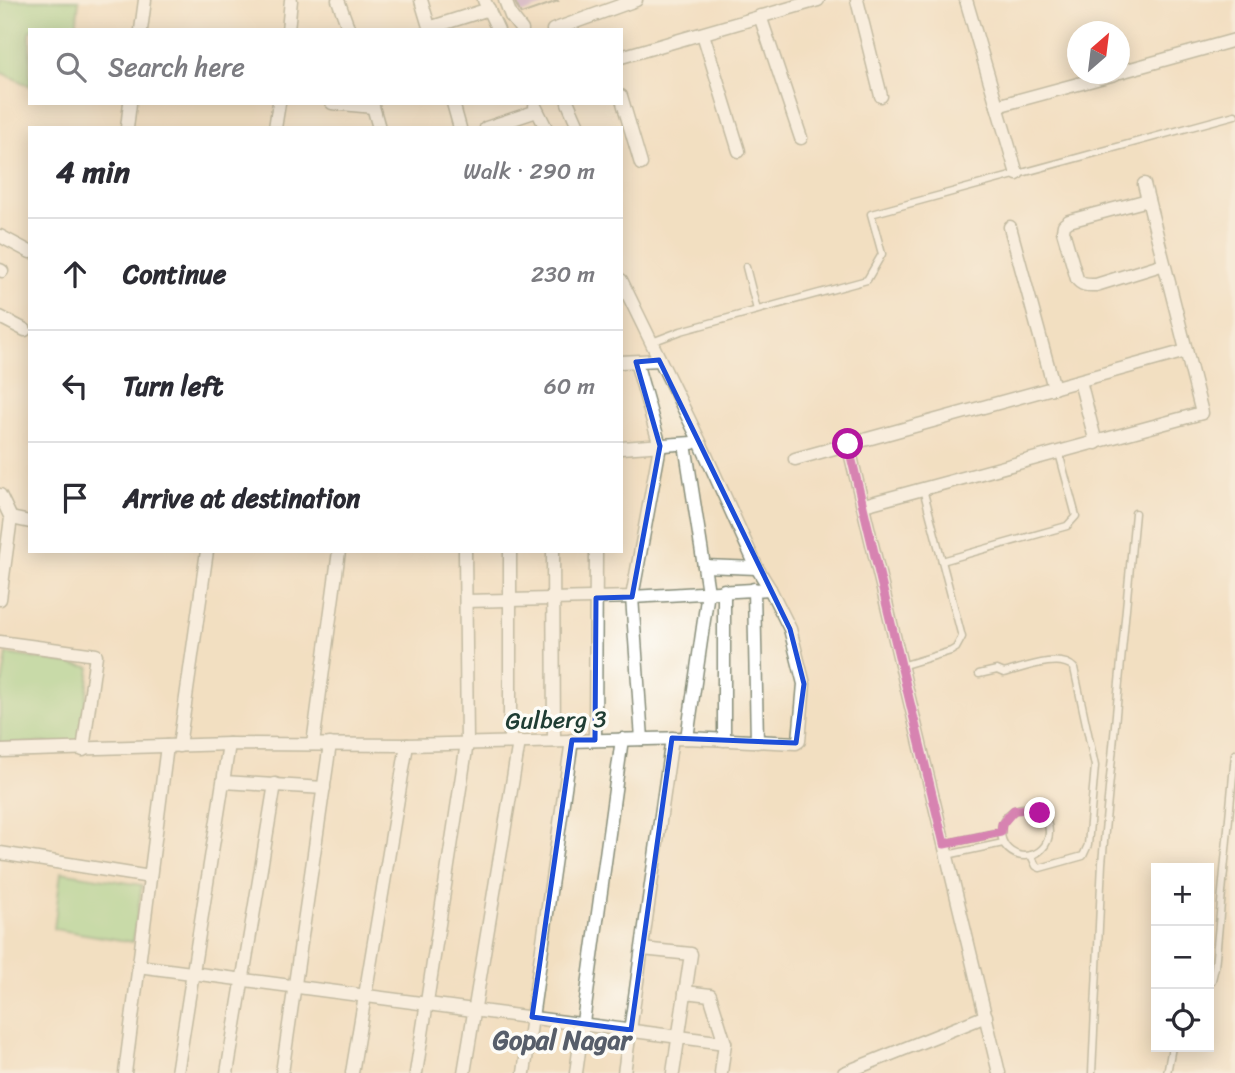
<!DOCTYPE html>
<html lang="en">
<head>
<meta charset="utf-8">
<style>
	:root { --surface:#fff; --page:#f2f2f3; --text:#2b2b33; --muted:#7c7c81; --line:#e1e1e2 }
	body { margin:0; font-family:Sriracha,sans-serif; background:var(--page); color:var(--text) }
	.controls { position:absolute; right:21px; bottom:21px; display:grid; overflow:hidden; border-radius:0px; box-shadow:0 4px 18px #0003 }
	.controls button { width:63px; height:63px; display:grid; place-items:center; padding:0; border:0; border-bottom:2px solid var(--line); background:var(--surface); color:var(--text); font:35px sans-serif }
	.compass { position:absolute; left:1067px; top:21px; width:63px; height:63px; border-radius:50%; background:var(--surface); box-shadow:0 4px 18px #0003; rotate:28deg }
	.stop { position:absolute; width:21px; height:21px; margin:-16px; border:5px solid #b5179e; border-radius:50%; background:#fff }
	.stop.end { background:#b5179e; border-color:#fff; box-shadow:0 2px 7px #0008 }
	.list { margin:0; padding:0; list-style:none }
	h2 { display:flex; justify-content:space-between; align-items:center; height:91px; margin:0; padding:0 28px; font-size:30px }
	h2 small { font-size:23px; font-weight:400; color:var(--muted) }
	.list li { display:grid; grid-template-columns:46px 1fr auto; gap:21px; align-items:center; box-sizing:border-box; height:112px; padding:0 28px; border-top:2px solid var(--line) }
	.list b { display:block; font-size:26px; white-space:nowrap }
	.list em { font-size:23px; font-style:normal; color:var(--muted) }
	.icon { flex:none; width:38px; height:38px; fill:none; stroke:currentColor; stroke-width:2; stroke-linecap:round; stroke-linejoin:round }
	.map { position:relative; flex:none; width:1235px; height:1073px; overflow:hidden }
	.search { position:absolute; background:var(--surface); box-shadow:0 4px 18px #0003; left:28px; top:28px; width:595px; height:77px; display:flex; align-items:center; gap:18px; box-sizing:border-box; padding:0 24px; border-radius:0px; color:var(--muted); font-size:26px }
	.panel { position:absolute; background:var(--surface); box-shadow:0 4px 18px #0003; left:28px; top:126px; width:595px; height:427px; border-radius:0px }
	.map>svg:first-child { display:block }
</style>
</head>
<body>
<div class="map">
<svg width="1235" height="1073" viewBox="0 0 1235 1073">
	<rect width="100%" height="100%" fill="#fdfcf7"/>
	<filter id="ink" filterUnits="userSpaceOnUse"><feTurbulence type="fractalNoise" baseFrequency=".0143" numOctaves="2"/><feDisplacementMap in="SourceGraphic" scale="14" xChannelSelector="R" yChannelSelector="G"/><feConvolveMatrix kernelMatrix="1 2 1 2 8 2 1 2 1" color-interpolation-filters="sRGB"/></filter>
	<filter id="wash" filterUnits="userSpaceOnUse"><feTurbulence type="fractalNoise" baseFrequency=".00686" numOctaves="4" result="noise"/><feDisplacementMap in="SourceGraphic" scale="28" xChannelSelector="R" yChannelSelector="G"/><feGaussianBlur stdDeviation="1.57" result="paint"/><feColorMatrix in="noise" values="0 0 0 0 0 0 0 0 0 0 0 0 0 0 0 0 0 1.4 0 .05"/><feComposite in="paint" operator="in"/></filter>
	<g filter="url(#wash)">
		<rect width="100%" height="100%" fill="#f2dfc1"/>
		<!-- green -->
		<g fill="#96d48a" stroke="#5a885f" stroke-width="2">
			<polygon points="0,0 79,0 76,30 30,30 30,86 0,72"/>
			<polygon points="7,654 90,667 81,743 0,743 0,698"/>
			<polygon points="61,872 142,885 133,942 54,929"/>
		</g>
		<g id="blocks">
			<!-- building -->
			<polygon fill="#be9acf" points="514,0 557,0 558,1 521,14"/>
		</g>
	</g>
	<g filter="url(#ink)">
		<use href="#blocks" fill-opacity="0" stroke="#888e7a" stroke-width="2"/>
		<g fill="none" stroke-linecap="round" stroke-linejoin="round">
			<defs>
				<g id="lane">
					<polyline points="746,267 757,310"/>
					<polyline points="652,342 681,331 867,280 882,254 871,214 1235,115"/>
					<polyline points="942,561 1067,526 1076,516 1059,453"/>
					<polyline points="901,666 951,651 956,648 962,637 923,489"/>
					<path d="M979 674 997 670 1004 673C1023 668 1060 653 1074 668L1095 766 1088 845 1083 856 1040 868 1036 866 1031 855"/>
					<circle cx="1025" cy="832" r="24"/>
					<polyline points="944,844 1001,832"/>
					<polyline points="947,855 1003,843"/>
					<polyline points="1209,984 1212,980 1215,967 1235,754"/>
					<polyline points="1092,1073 1102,863 1135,513"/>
					<polyline points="1167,1073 1172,1047"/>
				</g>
				<g id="street">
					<polyline points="338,0 349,30"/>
					<polyline points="421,0 430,30"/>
					<polyline points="484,0 498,30"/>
					<polyline points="505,0 511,16 522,30"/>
					<polyline points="857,0 881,96"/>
					<polyline points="966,0 1017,174"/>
					<polyline points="760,16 801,138"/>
					<polyline points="429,28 489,9"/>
					<polyline points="141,30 145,0"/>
					<polyline points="288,30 291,0"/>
					<polyline points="553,30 636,0"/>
					<polyline points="703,34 739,151"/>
					<polyline points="621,57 818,0"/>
					<polyline points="1120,72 1235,40"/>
					<polyline points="621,96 641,164"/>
					<polyline points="332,103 373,107"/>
					<polyline points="372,103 379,128"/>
					<polyline points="453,103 460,128"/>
					<polyline points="568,103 579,128"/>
					<polyline points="535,106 546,128"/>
					<polyline points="997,106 1115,74"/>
					<polyline points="127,128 130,103"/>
					<polyline points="275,128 279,103"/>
					<polyline points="486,128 537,111"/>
					<path d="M1148 200 1069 221 1064 225 1063 231 1077 279C1082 286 1088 285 1096 285L1164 264"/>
					<polyline points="1010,227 1054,388"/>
					<polyline points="0,236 30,252"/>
					<polyline points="0,270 2,271"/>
					<polyline points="0,317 25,330"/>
					<polyline points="621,362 659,360"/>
					<polyline points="636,362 660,446 632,597 642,739"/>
					<polyline points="1080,381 1096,443"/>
					<polyline points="685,444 708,592 687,738"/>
					<polyline points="848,444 999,1073"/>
					<polyline points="621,448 692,443"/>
					<polyline points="795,459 1186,351"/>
					<polyline points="0,495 11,518 0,599"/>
					<polyline points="864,505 1202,413 1144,184"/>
					<polyline points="11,518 30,522"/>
					<polyline points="510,551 510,742"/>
					<polyline points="553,551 554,741"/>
					<polyline points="704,566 757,568"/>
					<polyline points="754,589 757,742"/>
					<polyline points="724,590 724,740"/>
					<polyline points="466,601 632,597 770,589"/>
					<polyline points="0,642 96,655 83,750"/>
					<polyline points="595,740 596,551"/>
					<polyline points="313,744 339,551"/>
					<polyline points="179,746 207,551"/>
					<polyline points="0,751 229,744 407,745 687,738 796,743 799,741 804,684 790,629 770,589 757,568 700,442 621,280"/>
					<polyline points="224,782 324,788"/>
					<polyline points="0,853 150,877"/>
					<polyline points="642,949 691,954 673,1073"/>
					<polyline points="138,966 725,1043"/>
					<polyline points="685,992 710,995 725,1043 721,1073"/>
					<polyline points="125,1073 167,746"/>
					<polyline points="177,1073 229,744"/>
					<polyline points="227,1073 275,784"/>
					<polyline points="282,1073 330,744"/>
					<polyline points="352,1073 407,745"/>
					<polyline points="416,1073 467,743 465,551"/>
					<polyline points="464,1073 519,742"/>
					<polyline points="524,1073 572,740"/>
					<polyline points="576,1073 622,739"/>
					<polyline points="624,1073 672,738"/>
					<polyline points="844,1073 986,1016"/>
				</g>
			</defs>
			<!-- lane casing -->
			<use href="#lane" stroke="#888e7a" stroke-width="9"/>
			<!-- street casing -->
			<use href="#street" stroke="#888e7a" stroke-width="15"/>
			<!-- lane -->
			<use href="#lane" stroke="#fff" stroke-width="6"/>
			<!-- street -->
			<use href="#street" stroke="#fff" stroke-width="12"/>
		</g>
	</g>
	<g fill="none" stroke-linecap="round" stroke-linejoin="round" filter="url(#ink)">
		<!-- route -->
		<polyline stroke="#b5179e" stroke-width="9" points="848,444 944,844 1001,832 1002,824 1014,810 1032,809 1040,813"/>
	</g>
	<!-- marked area -->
	<path d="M0 0H1235V1073H0ZM659 360 790 629 804 684 796 743 672 738 631 1030 532 1017 572 740H595L596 598 632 597 660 446 636 362Z" fill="#f2dfc1" fill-opacity=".55" fill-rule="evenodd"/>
	<path fill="none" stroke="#1d4ed8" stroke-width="5" stroke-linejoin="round" d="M659 360 790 629 804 684 796 743 672 738 631 1030 532 1017 572 740H595L596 598 632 597 660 446 636 362Z"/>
	<g text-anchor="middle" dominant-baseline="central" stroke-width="7" stroke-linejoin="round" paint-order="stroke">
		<!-- street labels -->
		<g font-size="24" fill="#1f3d34" stroke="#fdfcf7">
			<text transform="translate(556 720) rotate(-1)">Gulberg 3</text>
		</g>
		<!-- neighbourhood labels -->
		<g font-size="26" font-weight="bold" fill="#575e6a" stroke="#fdfcf7">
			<text x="562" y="1040">Gopal Nagar</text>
		</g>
	</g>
</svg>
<div class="controls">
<button>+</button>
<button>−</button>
<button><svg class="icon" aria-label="locate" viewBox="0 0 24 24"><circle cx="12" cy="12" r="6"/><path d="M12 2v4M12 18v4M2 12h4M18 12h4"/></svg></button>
</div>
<svg class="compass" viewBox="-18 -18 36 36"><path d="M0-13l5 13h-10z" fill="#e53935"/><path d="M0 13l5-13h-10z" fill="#7c7c81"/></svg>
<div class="stop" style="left:848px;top:444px"></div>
<div class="stop end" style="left:1040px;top:813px"></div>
<div class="search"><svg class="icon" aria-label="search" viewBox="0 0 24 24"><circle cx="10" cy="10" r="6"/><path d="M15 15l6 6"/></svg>Search here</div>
<section class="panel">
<h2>4 min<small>Walk · 290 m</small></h2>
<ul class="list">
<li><svg class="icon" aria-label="ahead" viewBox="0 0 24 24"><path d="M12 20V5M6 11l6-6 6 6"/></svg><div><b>Continue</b></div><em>230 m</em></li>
<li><svg class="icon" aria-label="left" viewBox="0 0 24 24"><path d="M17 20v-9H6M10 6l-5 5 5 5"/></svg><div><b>Turn left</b></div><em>60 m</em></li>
<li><svg class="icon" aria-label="arrive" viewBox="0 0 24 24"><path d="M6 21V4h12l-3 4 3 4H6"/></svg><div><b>Arrive at destination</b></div></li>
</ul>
</section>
</div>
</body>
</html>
